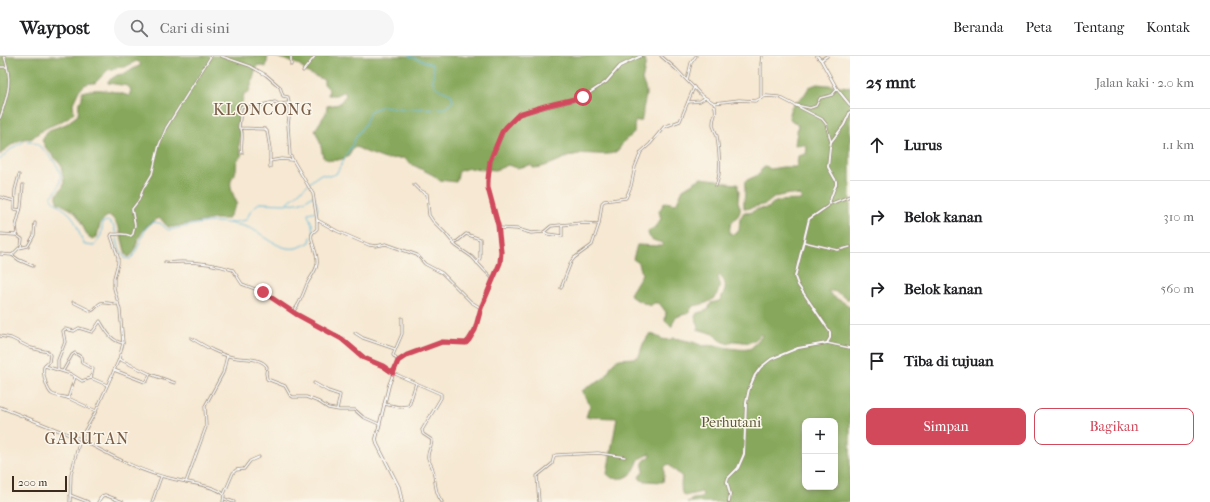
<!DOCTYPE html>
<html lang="id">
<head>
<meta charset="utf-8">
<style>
	:root { --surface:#fff; --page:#f6f6f6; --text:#202124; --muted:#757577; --line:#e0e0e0; --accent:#d1495b }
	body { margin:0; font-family:"IM FELL French Canon",serif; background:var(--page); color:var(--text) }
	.controls { position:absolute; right:12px; bottom:12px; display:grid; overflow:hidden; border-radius:8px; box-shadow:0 2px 6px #0003 }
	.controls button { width:36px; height:36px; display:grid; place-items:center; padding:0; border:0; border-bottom:1px solid var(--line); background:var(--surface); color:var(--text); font:20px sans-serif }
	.scale { position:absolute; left:12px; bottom:10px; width:55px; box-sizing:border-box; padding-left:4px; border:2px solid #3b2a1e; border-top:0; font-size:11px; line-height:14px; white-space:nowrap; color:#3b2a1e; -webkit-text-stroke:3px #fbf7ec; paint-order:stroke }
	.stop { position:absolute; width:12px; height:12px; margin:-9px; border:3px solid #d1495b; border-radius:50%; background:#fff }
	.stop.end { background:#d1495b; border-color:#fff; box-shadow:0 1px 4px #0008 }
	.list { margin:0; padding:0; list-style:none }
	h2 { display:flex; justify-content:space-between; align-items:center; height:52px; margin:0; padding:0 16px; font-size:17px }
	h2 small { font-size:13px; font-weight:400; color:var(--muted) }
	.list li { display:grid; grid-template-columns:26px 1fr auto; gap:12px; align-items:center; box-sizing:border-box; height:72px; padding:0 16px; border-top:1px solid var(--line) }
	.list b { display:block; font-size:15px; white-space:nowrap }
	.list em { font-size:13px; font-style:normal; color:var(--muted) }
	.actions { display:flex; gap:8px; padding:12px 16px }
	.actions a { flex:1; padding:9px 0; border:1px solid var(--accent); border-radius:8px; text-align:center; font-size:14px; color:var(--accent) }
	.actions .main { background:var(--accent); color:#fff }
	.icon { flex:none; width:22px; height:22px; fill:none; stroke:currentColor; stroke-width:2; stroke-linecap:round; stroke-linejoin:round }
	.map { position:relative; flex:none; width:850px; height:446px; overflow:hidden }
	header { display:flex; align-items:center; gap:24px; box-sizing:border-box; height:56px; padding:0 20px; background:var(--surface); border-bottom:1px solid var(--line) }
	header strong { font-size:19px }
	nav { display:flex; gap:22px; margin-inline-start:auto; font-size:14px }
	.search { width:280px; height:36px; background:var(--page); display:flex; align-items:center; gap:10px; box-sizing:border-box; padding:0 14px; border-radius:22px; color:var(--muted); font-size:15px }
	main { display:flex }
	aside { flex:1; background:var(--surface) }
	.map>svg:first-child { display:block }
</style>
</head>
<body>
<header>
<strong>Waypost</strong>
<div class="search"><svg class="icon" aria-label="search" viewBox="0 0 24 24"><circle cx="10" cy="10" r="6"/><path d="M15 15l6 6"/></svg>Cari di sini</div>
<nav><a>Beranda</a><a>Peta</a><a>Tentang</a><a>Kontak</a></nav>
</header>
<main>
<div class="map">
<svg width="850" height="446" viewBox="0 0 850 446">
	<rect width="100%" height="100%" fill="#fbf7ec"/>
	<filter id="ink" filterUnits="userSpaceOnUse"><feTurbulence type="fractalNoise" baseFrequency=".025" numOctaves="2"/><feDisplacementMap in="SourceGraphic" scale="8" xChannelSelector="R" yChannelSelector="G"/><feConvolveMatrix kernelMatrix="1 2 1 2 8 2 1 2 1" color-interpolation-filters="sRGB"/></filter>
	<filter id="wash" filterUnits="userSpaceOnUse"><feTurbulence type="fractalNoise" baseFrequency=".012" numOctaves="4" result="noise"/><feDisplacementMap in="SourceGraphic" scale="16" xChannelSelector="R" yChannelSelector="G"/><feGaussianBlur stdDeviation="0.9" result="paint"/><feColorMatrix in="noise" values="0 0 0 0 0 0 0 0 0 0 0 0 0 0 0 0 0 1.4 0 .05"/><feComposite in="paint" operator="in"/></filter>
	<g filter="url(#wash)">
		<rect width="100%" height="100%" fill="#f6e8d2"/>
		<!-- forest -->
		<g fill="#87a85c" stroke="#61693d" fill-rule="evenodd">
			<path d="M0 0H268L266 11 257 9 250 33 248 37 244 38 237 70 241 76 239 90 242 100C234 104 238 110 235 117 234 122 234 117 232 122 228 130 234 140 237 147L228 163H215L173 171H168L160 162C147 167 142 174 137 187 135 193 135 197 129 201L126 199 119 172 112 161 108 160C99 165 99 172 97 181L91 183C83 176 82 163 74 156 70 152 62 149 57 146V138L63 131 64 127 61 109 46 92 42 84 49 74 66 68 78 59 79 46 82 43V36C95 31 116 35 129 40L131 34 128 30 108 27V25L117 19 123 18 141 9 139 6 136 5 125 11H120L108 14 95 27C88 27 84 28 81 33L79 34 73 47 74 56C68 63 56 68 48 71 42 74 36 79 31 83 21 80 6 92 0 99Z"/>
			<path d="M274 0H640L646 6 642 25C648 36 646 38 644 49 642 55 644 58 641 65H636C633 69 635 72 634 76 632 81 628 81 625 84 622 87 621 91 618 94 611 102 590 96 579 98 563 100 549 112 533 112L531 109 516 112 508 109 496 114 469 112 459 115 456 126 439 124 433 119 411 108 404 102 385 103 366 96 356 91 352 93 348 101C339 104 331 107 323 101L320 86 315 74 326 57 327 50 339 48 346 39 344 35 336 39H328L329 33 324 28V24L306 16 300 9Z"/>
			<path d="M817 28 850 31V241L848 244C842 239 835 234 828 235 833 243 843 244 850 251V446H687L693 443 701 442 703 438 702 436 684 440C680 436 681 426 682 421L668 408 664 412V420L663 426 646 425 641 424 639 421 644 414C641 406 644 404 651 400L650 397 639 403C633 418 630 424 612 422L607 418 617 362 586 361 590 349 582 335C589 329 598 327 604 322 611 316 608 309 617 304 624 301 632 304 639 300L643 288 650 277 662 283 668 284 674 282 693 286 703 290C713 287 743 297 751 292 755 289 758 283 762 280L761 278C749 291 747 285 732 285L729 288 719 284 714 278 697 273 699 270 695 261 697 257 708 254 711 247 719 245C726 236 728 228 720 219L718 221C722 232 717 243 706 247 701 249 697 249 693 250 691 253 689 256 686 258 676 261 674 260 672 271L665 265 666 256 659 247H654L650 250 633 242 630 238 642 218 639 207 633 203 637 189 662 190 663 187C655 185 648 184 648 175L654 172 661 163 659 155 665 146 676 148 683 133 701 122 717 124 727 127 738 128V133L739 136C739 139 738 143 738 146 739 150 741 151 740 155 738 165 728 162 730 178H734L739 175 740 163 744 156 749 157 758 153 769 152C772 142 792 145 801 144V140L790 138 779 140 775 141 766 148 746 153 744 152C743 145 745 141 745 135 745 131 744 128 745 125L760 118 761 114 766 110 770 113 783 111H796L797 109 798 100 806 98 807 93 804 88 795 89 798 69 790 63 789 58 791 51 805 38 809 31ZM805 365H835V431H805Z"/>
		</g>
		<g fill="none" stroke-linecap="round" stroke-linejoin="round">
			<!-- stream -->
			<g stroke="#5cb7da" stroke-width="1">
				<path d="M0 103C8 96 17 86 28 85 37 84 56 105 59 114 61 117 61 123 60 126 59 133 54 136 51 142 56 149 64 152 70 158 79 169 78 179 85 189L94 190 101 179 103 166 108 165 114 170 119 192 125 202 130 203 135 198 146 172 153 166 160 167 168 174C188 171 207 163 228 167 236 168 245 170 252 173 266 180 279 195 296 192 301 191 306 188 310 186L311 181"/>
				<path d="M287 147C296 148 303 147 310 141H314L318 152 317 155 308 157V159L312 168 313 176"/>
				<path d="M229 167 246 164 252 153 259 147 286 148 315 122 321 118 329 120 336 118 358 78 365 68 370 55 383 50 404 53 447 52 453 45 451 38C441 34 431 32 433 20 434 14 434 13 432 8L409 0"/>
			</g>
		</g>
	</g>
	<g filter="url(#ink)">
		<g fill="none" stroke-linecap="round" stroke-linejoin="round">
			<defs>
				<g id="minor">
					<path d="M211 0 166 72 159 89 152 118 143 133 139 144 132 153 135 169 133 178 131 180C123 176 120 179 112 178L111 180 118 201V207L114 222V232L120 254 123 287 119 303 96 355 80 383C108 398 142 417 173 423 184 426 219 430 224 439L223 446"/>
					<polyline points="221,0 250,10 266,19 280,31 283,40 288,41 289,47 279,48 275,46 253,51 243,50 241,51 239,72 265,73 267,75 270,93 270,111"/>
					<polyline points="291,0 291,9"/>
					<polyline points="661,0 676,13 701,39 714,47 739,44 755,45 766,40 779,41 822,63 826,68 831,86"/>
					<polyline points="0,11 7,11"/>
					<path d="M303 15C307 9 311 6 315 0"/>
					<polyline points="687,24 691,7 696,0"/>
					<polyline points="761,42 761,8 762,0"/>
					<polyline points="688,46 700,45 705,42"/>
					<polyline points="289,47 289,61 288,69 290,99 313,138 317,164"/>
					<path d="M714 47C718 60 713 58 713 68 713 72 716 76 717 80 719 96 722 115 716 130"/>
					<polyline points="796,49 810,52 816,50 820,42 832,39 837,33"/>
					<path d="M0 62C8 38 13 25 4 0"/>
					<path d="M241 73C244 81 240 88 242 97"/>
					<polyline points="270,105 281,103 292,104"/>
					<polyline points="19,119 15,134 14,152 14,153 20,154"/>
					<polyline points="414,129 418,133 427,138 429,159 433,165 445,177 456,190 472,201 484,214 493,223"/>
					<polyline points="0,141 14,145"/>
					<polyline points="830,148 850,140"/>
					<polyline points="499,172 517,173 531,177 544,176 551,170 581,167 599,168 602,147 604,145 626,142 631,130 635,111 641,96 650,88 664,71 680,65 694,31"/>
					<polyline points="544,176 548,178 562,180 562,169"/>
					<polyline points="0,178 15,179 17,177 16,170 21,151 23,129"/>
					<polyline points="16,179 22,183 21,191"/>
					<polyline points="804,186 838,194 850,191"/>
					<polyline points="454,188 466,178 480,183 480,202 477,207"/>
					<polyline points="0,198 12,199 19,192 28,190 34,179 35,167"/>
					<polyline points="12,199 19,204 33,210"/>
					<path d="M165 206C171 207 176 206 182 206 198 206 218 209 233 214L242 228 263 236 296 258 341 283 365 302 383 310 393 317 441 338V342L422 374 423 378 432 384C432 391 427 395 428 402 429 406 432 409 433 414 436 426 434 435 442 446"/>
					<polyline points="561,232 571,206 574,202 592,189 599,168"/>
					<path d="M73 246 91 255C96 254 96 249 101 247 105 246 113 248 117 248"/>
					<path d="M293 256C300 248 303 238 307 228 310 221 316 216 317 208 319 198 309 184 312 178 313 176 315 175 317 173V164L337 175 369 189 376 190 386 188 417 199 425 208 442 217 471 246 481 252"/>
					<polyline points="355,277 363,282 395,293"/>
					<path d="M0 280 11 282 31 292 48 296 50 299 49 306C49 306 45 310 44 311 42 316 47 335 52 338 57 341 63 340 68 342"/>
					<path d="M191 282C206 291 221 300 238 302 247 303 262 302 267 311L266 317 267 323 285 330 290 339 293 341H306L319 346 328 352 339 354H355L363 361 379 368"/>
					<polyline points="827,287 850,292"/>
					<polyline points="119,303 150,318 175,327"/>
					<polyline points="398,305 393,299 402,278 402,262"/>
					<polyline points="45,310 71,318 82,325 91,322 107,329"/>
					<path d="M58 314V304L65 286 63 275 65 273 74 275 79 272 92 276 94 274 100 265C106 275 111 285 123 287"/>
					<polyline points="114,314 145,326 147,325 150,318"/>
					<polyline points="63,315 72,299 75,297 81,301 82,307 93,313 91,322"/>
					<polyline points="75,321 68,342 96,355"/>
					<polyline points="314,327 328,335 340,339 337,353"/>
					<polyline points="384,348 400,351 409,350 416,327"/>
					<polyline points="0,351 80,383 71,418 70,446"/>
					<polyline points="186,426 206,371 205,350 223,317 227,300"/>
					<polyline points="224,438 233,417 236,414 244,413 250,405 259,401"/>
					<polyline points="70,439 88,446"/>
					<polyline points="225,443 234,446"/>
					<polyline points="98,446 102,440 105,439 123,446"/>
					<polyline points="152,446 161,421"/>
					<polyline points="539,446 537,420 552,408 554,400 556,399 598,397 625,401"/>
				</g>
				<g id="tertiary">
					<polyline points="817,0 821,4 827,0"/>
					<polyline points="821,4 837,33 850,49"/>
					<polyline points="402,446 399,431 377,388 376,383 389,329 398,305 407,299 442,286 466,287 475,274 481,252 500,207 501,196 498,169 488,132 488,124 490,105 504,73 519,58 583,41 606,26 620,10 641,0"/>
					<polyline points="729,446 730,438 727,426 728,422 738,412 744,398 746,347 749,333 755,319 761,311 771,303 798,292 827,287 830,282 830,276 798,229 795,221 809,163 828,150 834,133 836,129 836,125 828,111 830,91 831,86 844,69 850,56"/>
				</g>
			</defs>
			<!-- minor casing -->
			<use href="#minor" stroke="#988978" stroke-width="3"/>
			<!-- tertiary casing -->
			<use href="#tertiary" stroke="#988978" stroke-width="3.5"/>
			<!-- minor -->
			<use href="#minor" stroke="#fff" stroke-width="1.5"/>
			<!-- tertiary -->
			<use href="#tertiary" stroke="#fff" stroke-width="2"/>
		</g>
	</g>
	<g fill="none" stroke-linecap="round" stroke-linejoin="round" filter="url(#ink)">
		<!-- route -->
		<polyline stroke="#d1495b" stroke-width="5" points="263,236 296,258 342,283 364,302 383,310 393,317 398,305 407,299 442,286 466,287 469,284 475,274 481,252 500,207 501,196 498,169 488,132 488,124 490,105 502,76 506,71 519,58 545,50 583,41"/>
	</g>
	<g text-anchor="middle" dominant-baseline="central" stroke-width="3" stroke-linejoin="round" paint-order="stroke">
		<!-- park labels -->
		<g font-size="14" fill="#5c5834" stroke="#fbf7ec">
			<text x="731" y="366">Perhutani</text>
		</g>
		<!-- quarter labels -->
		<g font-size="16" letter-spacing="1" fill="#785c46" stroke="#fbf7ec">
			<text x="263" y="53">KLONCONG</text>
			<text x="87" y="382">GARUTAN</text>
		</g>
	</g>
</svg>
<div class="controls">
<button>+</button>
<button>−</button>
</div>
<div class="scale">200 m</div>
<div class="stop" style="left:583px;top:41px"></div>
<div class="stop end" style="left:263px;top:236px"></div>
</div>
<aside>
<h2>25 mnt<small>Jalan kaki · 2.0 km</small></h2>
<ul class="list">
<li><svg class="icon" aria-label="ahead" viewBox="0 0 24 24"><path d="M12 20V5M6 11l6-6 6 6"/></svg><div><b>Lurus</b></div><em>1.1 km</em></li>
<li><svg class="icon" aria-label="right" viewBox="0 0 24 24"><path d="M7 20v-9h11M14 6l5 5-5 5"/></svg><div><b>Belok kanan</b></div><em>310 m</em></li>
<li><svg class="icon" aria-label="right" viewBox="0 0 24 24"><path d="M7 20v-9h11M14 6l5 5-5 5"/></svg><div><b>Belok kanan</b></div><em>560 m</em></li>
<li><svg class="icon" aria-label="arrive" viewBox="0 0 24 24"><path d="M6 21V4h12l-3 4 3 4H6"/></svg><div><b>Tiba di tujuan</b></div></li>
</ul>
<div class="actions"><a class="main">Simpan</a><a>Bagikan</a></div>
</aside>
</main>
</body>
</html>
